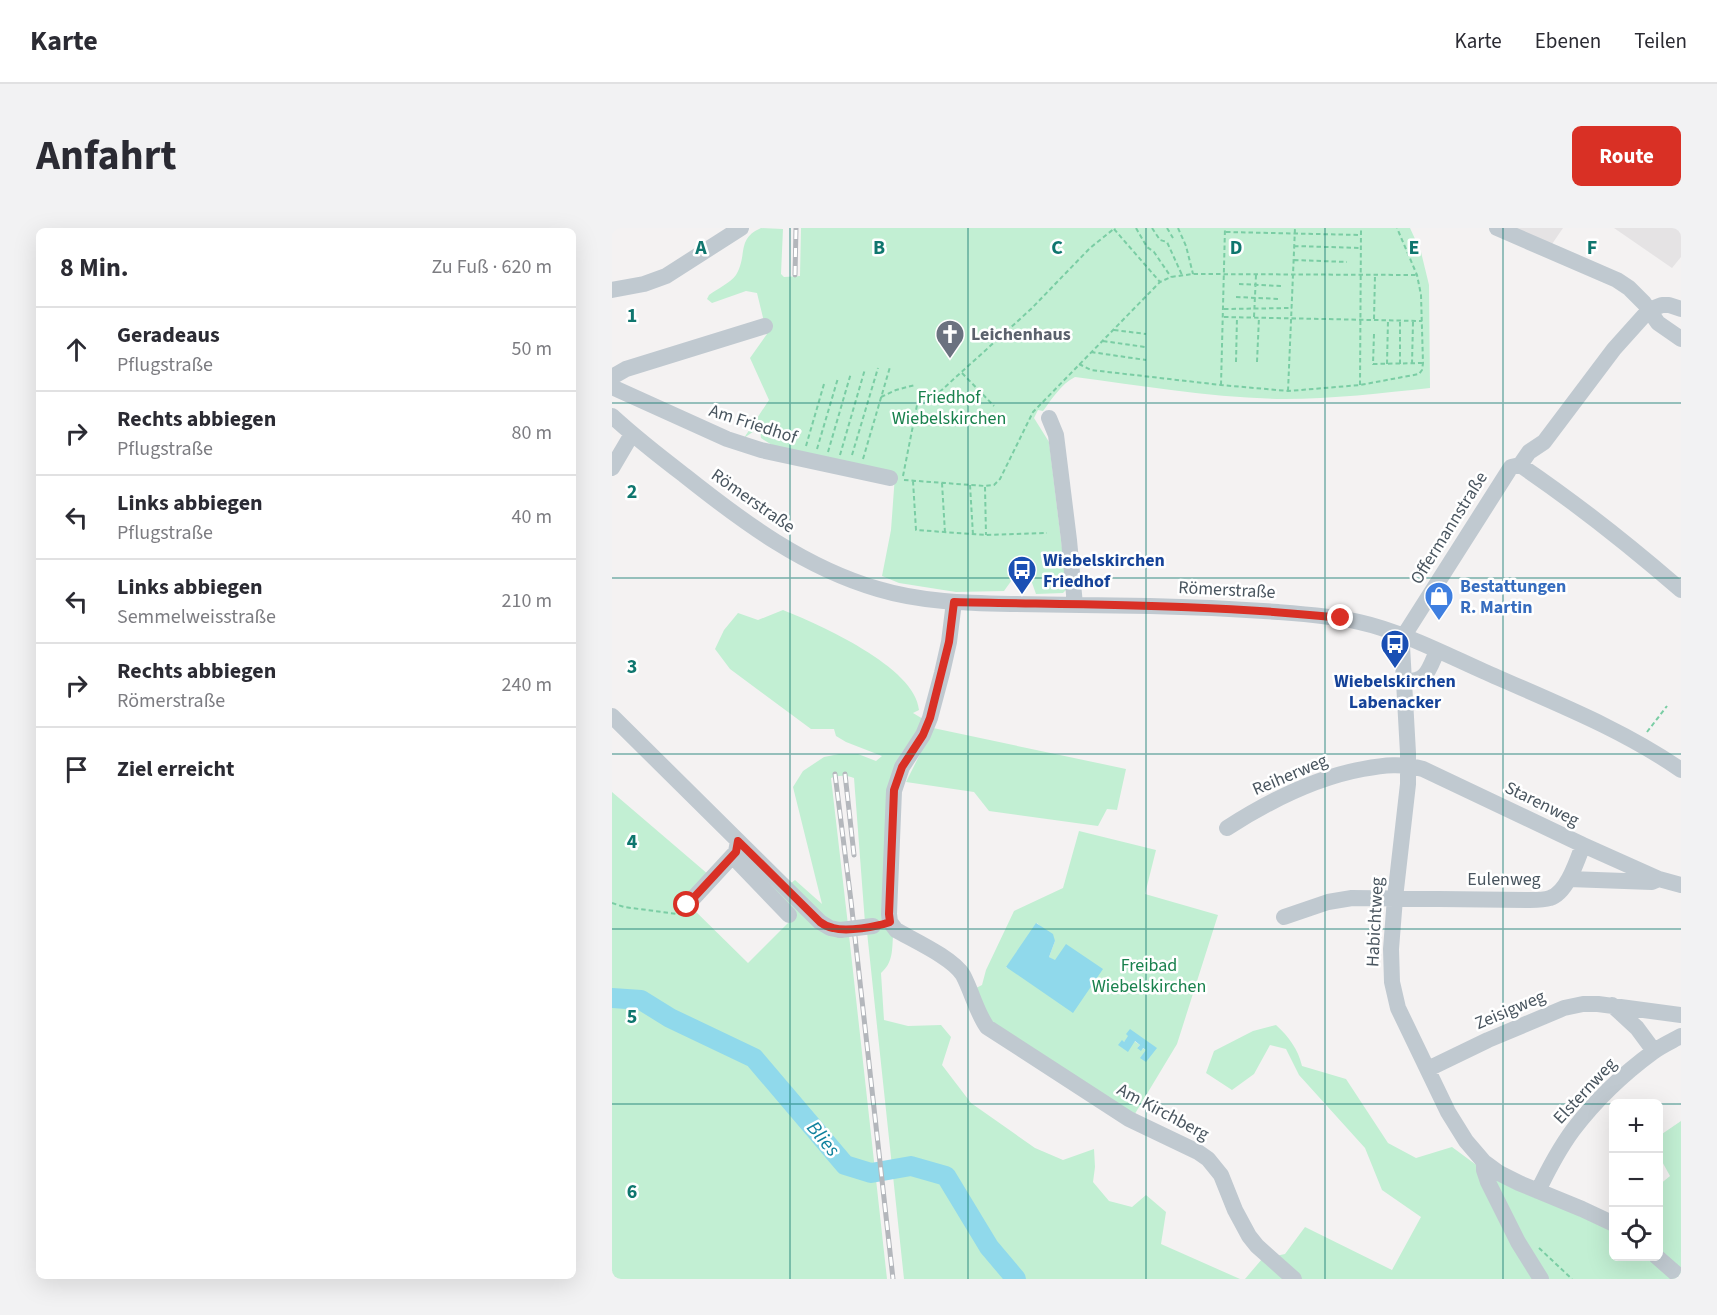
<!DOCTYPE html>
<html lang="de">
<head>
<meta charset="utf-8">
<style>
  body { margin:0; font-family:"Source Sans 3",sans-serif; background:#f2f2f3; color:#2b2b33 }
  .controls { position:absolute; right:18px; bottom:18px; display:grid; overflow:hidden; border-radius:9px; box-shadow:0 6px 24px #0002 }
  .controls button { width:54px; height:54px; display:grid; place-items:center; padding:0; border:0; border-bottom:2px solid #e1e1e2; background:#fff; color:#2b2b33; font:30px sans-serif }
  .stop { position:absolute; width:18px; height:18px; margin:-14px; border:4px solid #d93025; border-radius:50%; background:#fff }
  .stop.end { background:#d93025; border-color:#fff; box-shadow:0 2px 6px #0008 }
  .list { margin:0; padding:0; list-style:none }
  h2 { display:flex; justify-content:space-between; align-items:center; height:78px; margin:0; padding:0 24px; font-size:26px }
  h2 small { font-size:20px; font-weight:400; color:#7c7c81 }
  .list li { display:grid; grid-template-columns:39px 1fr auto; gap:18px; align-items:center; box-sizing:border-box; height:84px; padding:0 24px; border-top:2px solid #e1e1e2 }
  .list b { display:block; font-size:22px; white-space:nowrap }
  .list p { margin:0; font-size:20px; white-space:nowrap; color:#7c7c81 }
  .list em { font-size:20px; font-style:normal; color:#7c7c81 }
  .icon { flex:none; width:33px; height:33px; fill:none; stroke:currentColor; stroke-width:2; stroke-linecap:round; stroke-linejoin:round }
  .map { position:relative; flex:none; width:1069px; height:1051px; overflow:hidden; border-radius:9px }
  header { display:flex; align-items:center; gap:36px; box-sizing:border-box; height:84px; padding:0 30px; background:#fff; border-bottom:2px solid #e1e1e2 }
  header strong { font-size:28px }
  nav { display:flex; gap:33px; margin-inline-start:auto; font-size:21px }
  .intro { display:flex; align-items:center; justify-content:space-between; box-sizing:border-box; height:144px; padding:0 36px }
  h1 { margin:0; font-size:42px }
  .button { padding:15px 27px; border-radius:9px; background:#d93025; color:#fff; font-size:21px; font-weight:700 }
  main { display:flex; gap:36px; padding:0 36px }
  aside { flex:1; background:#fff; border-radius:9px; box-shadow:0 6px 24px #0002 }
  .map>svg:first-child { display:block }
</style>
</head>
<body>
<header>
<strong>Karte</strong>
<nav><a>Karte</a><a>Ebenen</a><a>Teilen</a></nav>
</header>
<div class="intro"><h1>Anfahrt</h1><a class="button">Route</a></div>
<main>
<aside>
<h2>8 Min.<small>Zu Fuß · 620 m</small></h2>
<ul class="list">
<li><svg class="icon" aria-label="ahead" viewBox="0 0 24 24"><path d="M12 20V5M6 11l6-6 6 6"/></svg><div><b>Geradeaus</b><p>Pflugstraße</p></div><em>50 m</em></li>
<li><svg class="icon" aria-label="right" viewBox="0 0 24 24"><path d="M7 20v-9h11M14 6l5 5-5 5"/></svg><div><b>Rechts abbiegen</b><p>Pflugstraße</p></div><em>80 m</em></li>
<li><svg class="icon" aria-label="left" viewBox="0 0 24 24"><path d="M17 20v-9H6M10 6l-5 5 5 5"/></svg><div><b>Links abbiegen</b><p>Pflugstraße</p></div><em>40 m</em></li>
<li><svg class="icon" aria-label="left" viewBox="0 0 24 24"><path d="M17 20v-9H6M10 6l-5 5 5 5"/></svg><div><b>Links abbiegen</b><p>Semmelweisstraße</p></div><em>210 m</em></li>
<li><svg class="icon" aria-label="right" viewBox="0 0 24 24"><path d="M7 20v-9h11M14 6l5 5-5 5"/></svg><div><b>Rechts abbiegen</b><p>Römerstraße</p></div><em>240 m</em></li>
<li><svg class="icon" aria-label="arrive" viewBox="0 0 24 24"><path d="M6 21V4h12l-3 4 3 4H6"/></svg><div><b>Ziel erreicht</b></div></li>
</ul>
</aside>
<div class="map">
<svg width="1069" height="1051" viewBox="0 0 1069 1051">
  <rect width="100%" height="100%" fill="#f4f2f2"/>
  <path fill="#e5e3e4" d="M 895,0 L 951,0 L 938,19 Z
    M 1002,0 L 1069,0 L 1069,29 L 1060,40 Z"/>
  <path fill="#c2efd3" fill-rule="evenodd" d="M 149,0 L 171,1 L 169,46 L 172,49 L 188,48 L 189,0 L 798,0 L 809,24 L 817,57 L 818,160 C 770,165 721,171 672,171 C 602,170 532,158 463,149 C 449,156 440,171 431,183 L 426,182 L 422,190 L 437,214 L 455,361 L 451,365 L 424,366 L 419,352 L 402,349 L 392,363 L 344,364 L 287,355 L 270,348 L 279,302 L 283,247 L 160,217 L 149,210 L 148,199 L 132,210 L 157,172 L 138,130 L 155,106 L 145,65 L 134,63 L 100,75 L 95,71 L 97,67 C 105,61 118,55 124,47 C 136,27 124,11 149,0 Z
    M 171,382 C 206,396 304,439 307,482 L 301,485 L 311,491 L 303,506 L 289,526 L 279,548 L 272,692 L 253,695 L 242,550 C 234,547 227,547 219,550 L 236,697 L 215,695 L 175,658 L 183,652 L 210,676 L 181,559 L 191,543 L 212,529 L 227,526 L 246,526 L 264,533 L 270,528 L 234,514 L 224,508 L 222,501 L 199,501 L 118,441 L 103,421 L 112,402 L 126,385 L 146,392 Z
    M 321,500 L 514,541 L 505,582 L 495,581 L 486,598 L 377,583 L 362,564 L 294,554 Z
    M 0,564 L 97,647 L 73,673 L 136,735 L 177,694 L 128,631 L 237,707 L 275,1051 L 0,1051 Z
    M 467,603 L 544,622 L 533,666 L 606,687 L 565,816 L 521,889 L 378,797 L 364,760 L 370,757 L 374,742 L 402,683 L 451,660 ZM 425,695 L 443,713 L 437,729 L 443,733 L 394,740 ZM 517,808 L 544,820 L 534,822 L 530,820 L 525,820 L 528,817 L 522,813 L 518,819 L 512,814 Z
    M 274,699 L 281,708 C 280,722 281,735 269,745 L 272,792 L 296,798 L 329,797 L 339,809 L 330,837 L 359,875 L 423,920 L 451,932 L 482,921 L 483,939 L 481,954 L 497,973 L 520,979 L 534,967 L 554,984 L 549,1016 L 628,1051 L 292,1051 L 255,704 Z
    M 664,797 C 677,809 686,821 690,838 L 734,851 L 776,915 L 804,930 L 840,919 L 863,936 L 1001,988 L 1002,1028 L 1046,1028 L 1047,957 L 1058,948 L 1047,928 L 1047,908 L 1069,893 L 1069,1051 L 633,1051 L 650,1031 L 673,1026 L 693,999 L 780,1042 L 809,989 L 770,962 L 753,920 L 687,847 L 674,821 L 658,817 L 642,846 L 620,862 L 594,845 L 602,823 L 641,803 Z"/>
  <path fill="#90d9eb" d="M 424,695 L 441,706 L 443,713 L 437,729 L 443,732 L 454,716 L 491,741 L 461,785 L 394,739 Z
    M 518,801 L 545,820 L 534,834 L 528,830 L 534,822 L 531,820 L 529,823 L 525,820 L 528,817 L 523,813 L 516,824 L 506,817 L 510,812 L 512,814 L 516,808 L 514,806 Z"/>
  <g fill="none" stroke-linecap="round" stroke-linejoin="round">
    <path stroke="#90d9eb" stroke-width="20" d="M 0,770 L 29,772 L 58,790 L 142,830 L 233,937 L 259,945 L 299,938 L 334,948 L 377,1019 L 404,1051"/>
    <path stroke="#7acda4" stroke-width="2" stroke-dasharray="4.5 3" stroke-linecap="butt" d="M 524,0 L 535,19 L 542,24 L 559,49
      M 540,0 L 548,12 L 555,14 L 570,47
      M 555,0 L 561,10
      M 566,0 L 574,18 L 581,46
      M 502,1 L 548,54
      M 614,4 L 749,7
      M 682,18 L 749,20
      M 682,32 L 735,34
      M 627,56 L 669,58
      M 624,69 L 668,71
      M 612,81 L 680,80
      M 612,89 L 810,93
      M 642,89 L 644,47
      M 762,91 L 763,47
      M 502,102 L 534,106
      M 762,106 L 761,136 L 811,135
      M 491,113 L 533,119
      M 479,124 L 534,132
      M 624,134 L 625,89
      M 645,134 L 647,89
      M 467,136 L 479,142 L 609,157 L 676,163 L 748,157 L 807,146 L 810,142 L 811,135 L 809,67 L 805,47 L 785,0
      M 775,136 L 776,92
      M 788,136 L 788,92
      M 800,136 L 801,94
      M 350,145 L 382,178
      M 609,157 L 613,0
      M 748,157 L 749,0
      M 676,163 L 683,0
      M 269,169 L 284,162 L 303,157
      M 322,169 L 419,81 L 478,20 L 503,0
      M 194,218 L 212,156
      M 205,221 L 226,150
      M 216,224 L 239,145
      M 228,227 L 253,141
      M 240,227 L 266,140
      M 251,231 L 278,139
      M 291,248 L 308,162
      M 292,252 L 373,258 L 382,257 L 388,251 L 421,184 L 548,54 L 559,49 L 581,46 L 805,47
      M 301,253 L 304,302 L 374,307 L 435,305
      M 330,255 L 333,305
      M 358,257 L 361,307
      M 373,259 L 374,307
      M 1035,504 L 1055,478
      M 0,675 L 12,679 L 65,686
      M 927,1020 L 960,1051"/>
    <path stroke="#c0c9d0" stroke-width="16" d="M 885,0 L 1005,52 L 1017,60 L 1032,75 L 1046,95 L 1069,111
      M 0,62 L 32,56 L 54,48 L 129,0
      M 0,149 L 14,141 L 153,98
      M 0,159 L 115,211 L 149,222 L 278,250
      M 0,188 C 23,209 47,228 72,247 C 131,294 193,340 266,361 C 309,374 354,375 399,376 C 445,377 492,377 538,378 C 581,379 624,381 666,384 C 693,386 721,388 747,394 C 788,403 833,426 871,443 C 938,473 1009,500 1069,542
      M 437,190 L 444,207 L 457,312 L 463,377
      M 908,237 C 964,275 1017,317 1069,362
      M 0,240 L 20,206
      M 792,453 C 815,455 817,441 825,423
      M 0,488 L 208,694 L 218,700 L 228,702
      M 615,600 C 657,573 702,550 751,541 C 772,537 790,535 811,541 L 971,617 L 1047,651 L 1069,657
      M 126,613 L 124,624 L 127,635 L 177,687
      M 957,651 L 1040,654 L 1047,651
      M 75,677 L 124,624
      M 672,689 L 716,674 L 740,670 L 918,672 C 924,672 932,672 938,670 C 955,665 965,633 971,617
      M 278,694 L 284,702 C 301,712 341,730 351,747 C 360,764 364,783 375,799 L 517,891 L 586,924 L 596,931 L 609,947 L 623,982 L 637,1008 L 645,1018 L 682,1051
      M 278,694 L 277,686 L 282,563 L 290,539 L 311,507 L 318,490 L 330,445 L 337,414 L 342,374
      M 1000,777 L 1025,800 L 1042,823
      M 816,841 L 876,812 L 952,780 L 971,776 L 986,776 L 1069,787
      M 872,934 L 872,942 L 876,954 L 906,1014 L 929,1051
      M 926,963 C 936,942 947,921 961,902 C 983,873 1011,846 1041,824 C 1049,818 1060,813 1069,808
      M 1002,996 L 970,981 L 907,955 L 887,945 L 872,934 L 854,913 L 836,884 L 786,780 L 780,754 L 779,721 L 783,670 L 796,556 L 796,525 L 790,418 L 791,409 L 899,239 L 908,237 L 917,224 L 932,214 L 1002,121 L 1037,82 L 1050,77 L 1057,77 L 1069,81
      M 1044,1028 L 1069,1050"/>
    <g stroke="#b4b7bc" stroke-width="5">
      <path id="rail" d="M 183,47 L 184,0
        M 223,546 L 239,673 L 281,1051
        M 233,546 L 242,627"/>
    </g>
    <use href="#rail" stroke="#fff" stroke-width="3" stroke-dasharray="9" stroke-linecap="butt"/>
    <path stroke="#c0c9d0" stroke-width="16" d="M 228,702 L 261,698"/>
  </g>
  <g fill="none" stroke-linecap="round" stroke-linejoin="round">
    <path stroke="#d93025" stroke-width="8" d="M 75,677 L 124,624 L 126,613 L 208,694 C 212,697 216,699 221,700 C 235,704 264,699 278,694 L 277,686 L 282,562 L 290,539 L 311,507 L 318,490 L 337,414 L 342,374 C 471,377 600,376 729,390"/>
  </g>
  <path fill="none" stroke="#0f766e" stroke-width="1.5" stroke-opacity="0.55" d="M 178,0 L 178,1051M 356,0 L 356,1051M 534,0 L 534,1051M 713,0 L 713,1051M 891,0 L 891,1051M 0,175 L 1069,175M 0,350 L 1069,350M 0,526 L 1069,526M 0,701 L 1069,701M 0,876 L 1002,876M 1046,876 L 1069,876"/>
  <defs>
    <g id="church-pin" transform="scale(1.5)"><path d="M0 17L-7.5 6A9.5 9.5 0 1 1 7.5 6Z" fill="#6b7280" stroke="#fff"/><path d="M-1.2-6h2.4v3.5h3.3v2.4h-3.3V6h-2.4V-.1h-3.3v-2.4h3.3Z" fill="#fff"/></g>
    <g id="bus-pin" transform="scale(1.5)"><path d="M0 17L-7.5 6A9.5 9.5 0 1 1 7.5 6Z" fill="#1a4fb4" stroke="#fff"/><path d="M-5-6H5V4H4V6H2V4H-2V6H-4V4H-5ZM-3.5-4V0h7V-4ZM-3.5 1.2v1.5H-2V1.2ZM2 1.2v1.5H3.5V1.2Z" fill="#fff"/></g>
    <g id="shop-pin" transform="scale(1.5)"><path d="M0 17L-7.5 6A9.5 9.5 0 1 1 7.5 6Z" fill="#3f7fe0" stroke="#fff"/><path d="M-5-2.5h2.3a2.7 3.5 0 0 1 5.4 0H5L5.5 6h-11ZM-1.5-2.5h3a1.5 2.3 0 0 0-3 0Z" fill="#fff"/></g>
  </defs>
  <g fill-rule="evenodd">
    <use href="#church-pin" x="338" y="106"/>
    <use href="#bus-pin" x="410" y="342"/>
    <use href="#shop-pin" x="827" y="368"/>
    <use href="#bus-pin" x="783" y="416"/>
  </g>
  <g text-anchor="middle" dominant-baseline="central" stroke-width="5" stroke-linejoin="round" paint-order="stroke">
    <g font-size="18" font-weight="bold" fill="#5b616d" stroke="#fff" text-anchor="start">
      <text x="359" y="106">Leichenhaus</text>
    </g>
    <g font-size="18" fill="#19814d" stroke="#fff">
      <text x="337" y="169">Friedhof<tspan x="337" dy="21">Wiebelskirchen</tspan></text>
      <text x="537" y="737">Freibad<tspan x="537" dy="21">Wiebelskirchen</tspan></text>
    </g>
    <g font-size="18" fill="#49555f" stroke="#fff">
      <text transform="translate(141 196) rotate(18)">Am Friedhof</text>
      <text transform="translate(141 273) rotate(35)">Römerstraße</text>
      <text transform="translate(837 300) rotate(-58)">Offermannstraße</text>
      <text transform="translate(615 362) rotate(3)">Römerstraße</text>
      <text transform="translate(678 547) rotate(-23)">Reiherweg</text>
      <text transform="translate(930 576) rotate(26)">Starenweg</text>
      <text x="892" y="651">Eulenweg</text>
      <text transform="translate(763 694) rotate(-87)">Habichtweg</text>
      <text transform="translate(898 782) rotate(-23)">Zeisigweg</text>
      <text transform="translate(973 863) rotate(-47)">Elsternweg</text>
      <text transform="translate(551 884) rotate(28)">Am Kirchberg</text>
    </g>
    <g font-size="18" font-weight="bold" fill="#164399" stroke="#fff" text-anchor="start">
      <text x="431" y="332">Wiebelskirchen<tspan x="431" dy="21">Friedhof</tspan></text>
      <text x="783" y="453" text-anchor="middle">Wiebelskirchen<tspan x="783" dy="21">Labenacker</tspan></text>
    </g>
    <g font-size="18" font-weight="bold" fill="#366cbe" stroke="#fff" text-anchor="start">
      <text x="848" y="358">Bestattungen<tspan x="848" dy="21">R. Martin</tspan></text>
    </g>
    <g font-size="20" font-style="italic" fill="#0f819d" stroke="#fff">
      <text transform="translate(211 911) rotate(50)">Blies</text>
    </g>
  </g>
  <g font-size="20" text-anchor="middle" font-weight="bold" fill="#0f766e" stroke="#fff" stroke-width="5" stroke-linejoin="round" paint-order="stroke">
    <text x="89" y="26">A</text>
    <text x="267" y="26">B</text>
    <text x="445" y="26">C</text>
    <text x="624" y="26">D</text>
    <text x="802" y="26">E</text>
    <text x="980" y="26">F</text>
    <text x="20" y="94">1</text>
    <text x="20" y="270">2</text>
    <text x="20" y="445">3</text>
    <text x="20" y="620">4</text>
    <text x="20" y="795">5</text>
    <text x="20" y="970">6</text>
  </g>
</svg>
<div class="controls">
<button>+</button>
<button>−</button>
<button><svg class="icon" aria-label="locate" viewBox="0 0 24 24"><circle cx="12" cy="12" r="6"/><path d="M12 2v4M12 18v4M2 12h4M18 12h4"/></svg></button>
</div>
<div class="stop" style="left:75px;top:677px"></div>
<div class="stop end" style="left:729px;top:390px"></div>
</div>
</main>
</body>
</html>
